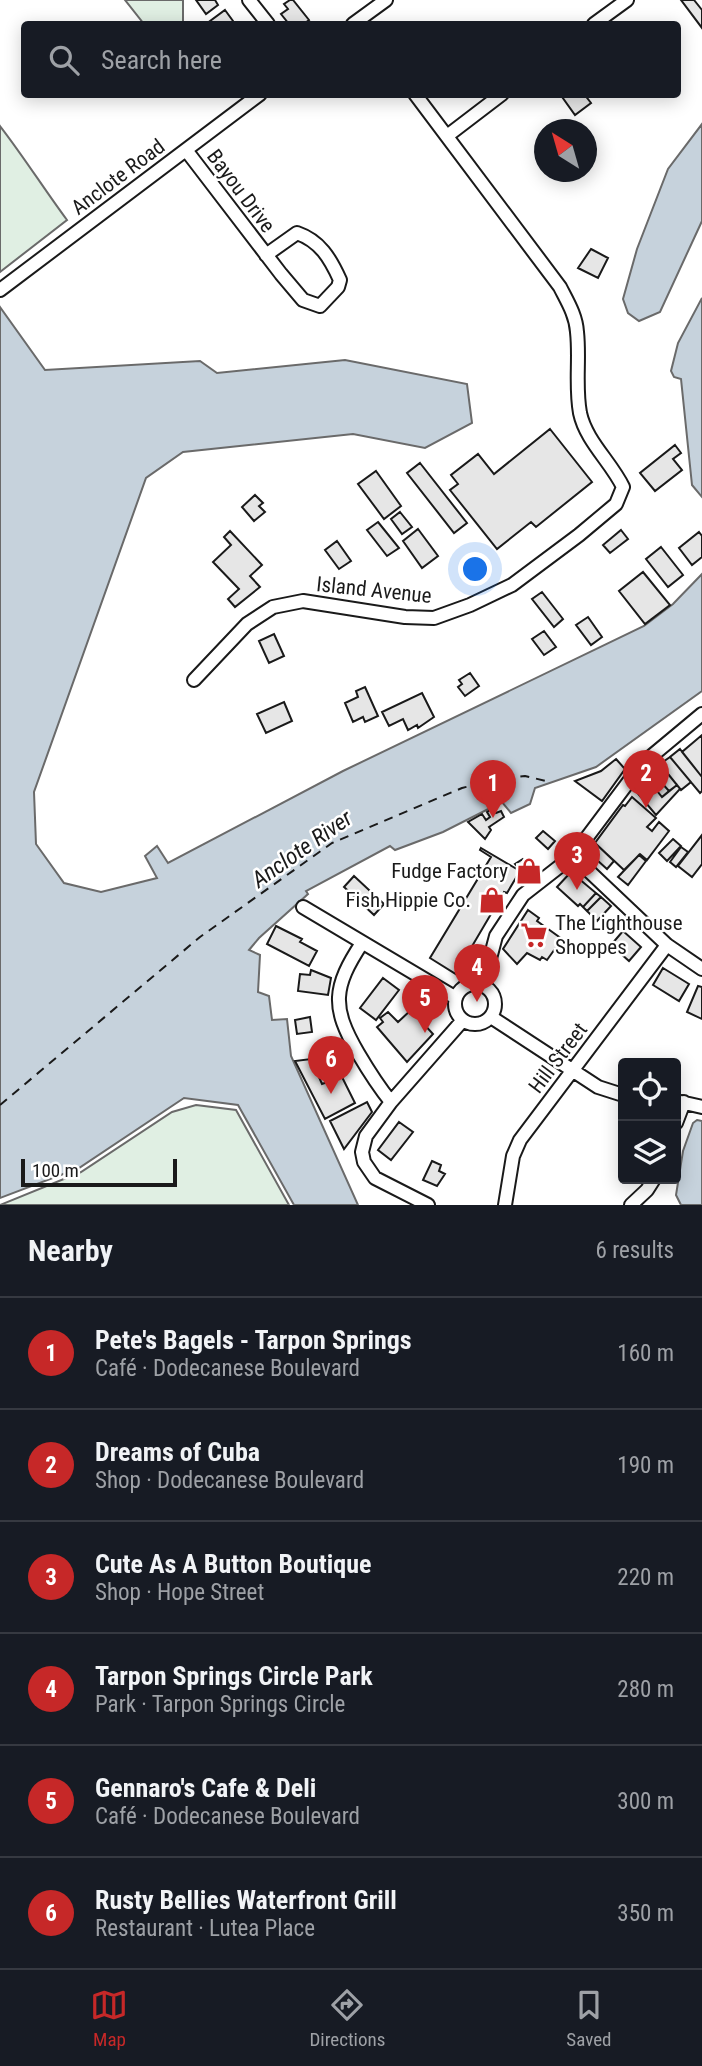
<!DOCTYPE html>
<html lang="en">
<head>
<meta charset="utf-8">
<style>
  body { margin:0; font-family:"Roboto Condensed",sans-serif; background:#242831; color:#f1f3f6 }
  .controls { position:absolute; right:21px; bottom:21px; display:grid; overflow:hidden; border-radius:7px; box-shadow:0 4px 18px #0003 }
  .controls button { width:63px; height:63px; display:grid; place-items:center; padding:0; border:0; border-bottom:2px solid #363941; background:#171b24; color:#f1f3f6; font:35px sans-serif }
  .compass { position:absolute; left:534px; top:119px; width:63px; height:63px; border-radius:50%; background:#171b24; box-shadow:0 4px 18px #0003; rotate:323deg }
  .scale { position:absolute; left:21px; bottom:18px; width:156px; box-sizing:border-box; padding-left:7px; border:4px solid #1a1a1a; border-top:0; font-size:19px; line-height:24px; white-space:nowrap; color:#1a1a1a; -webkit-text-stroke:5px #fff; paint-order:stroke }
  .you { position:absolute; left:476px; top:570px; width:24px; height:24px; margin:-18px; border:5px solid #fff; border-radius:50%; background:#1a73e8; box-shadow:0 0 0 10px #1a73e833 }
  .badge { display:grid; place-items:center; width:46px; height:46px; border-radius:50%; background:#c62828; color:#fff; font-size:23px; font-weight:700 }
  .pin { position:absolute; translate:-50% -58px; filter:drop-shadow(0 2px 4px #0008) }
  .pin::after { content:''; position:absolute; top:37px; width:24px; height:21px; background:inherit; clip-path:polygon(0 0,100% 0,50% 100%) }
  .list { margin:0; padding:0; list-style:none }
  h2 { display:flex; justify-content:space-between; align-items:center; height:91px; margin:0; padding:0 28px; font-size:30px }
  h2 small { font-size:23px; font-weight:400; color:#9ea1a6 }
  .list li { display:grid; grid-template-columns:46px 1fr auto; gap:21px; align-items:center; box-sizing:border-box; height:112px; padding:0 28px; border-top:2px solid #363941 }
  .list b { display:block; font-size:26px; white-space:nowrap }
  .list p { margin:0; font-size:23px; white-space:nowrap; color:#9ea1a6 }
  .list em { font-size:23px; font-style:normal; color:#9ea1a6 }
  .icon { flex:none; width:38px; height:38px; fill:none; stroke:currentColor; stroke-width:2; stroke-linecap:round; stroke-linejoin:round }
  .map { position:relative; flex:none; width:702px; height:1205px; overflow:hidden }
  .search { position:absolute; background:#171b24; box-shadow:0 4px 18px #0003; left:21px; right:21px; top:21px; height:77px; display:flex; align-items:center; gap:18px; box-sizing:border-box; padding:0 24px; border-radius:7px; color:#9ea1a6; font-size:26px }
  .sheet { height:763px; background:#171b24 }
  nav { display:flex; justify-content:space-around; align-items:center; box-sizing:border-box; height:98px; border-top:2px solid #363941; background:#171b24; font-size:19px; color:#9ea1a6 }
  nav a { display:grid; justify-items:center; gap:4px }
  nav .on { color:#c62828 }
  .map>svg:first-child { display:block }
</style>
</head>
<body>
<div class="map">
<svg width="702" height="1205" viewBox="0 0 702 1205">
  <rect width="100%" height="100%" fill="#fff"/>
  <path fill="#e0efe3" stroke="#6a6a6a" stroke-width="2" d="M 125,0 L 183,0 L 183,24 L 144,24 Z
    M 0,126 C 24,157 44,189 67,220 L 0,272 Z
    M 196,1105 L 236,1110 L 289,1205 L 0,1205 L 81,1172 L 172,1112 Z"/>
  <path fill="#c6d2dc" stroke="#6a6a6a" stroke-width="2" d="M 702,124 L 702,221 L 660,312 L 639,321 L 628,313 L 623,299 L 637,249 L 668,169 Z
    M 702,298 L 702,497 L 692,485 L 681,379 L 674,377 L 671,371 L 678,343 Z
    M 0,307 L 45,370 L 200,361 L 217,373 L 345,360 L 467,384 L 472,423 L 425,448 L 353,434 L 183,452 L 146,478 L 34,792 L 36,844 L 64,883 L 101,892 L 157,878 L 145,856 L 157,846 L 168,863 L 343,771 L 644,626 L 673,604 L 702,574 L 702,691 L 596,767 L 535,788 L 530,804 L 511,813 L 502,802 L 443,832 L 395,850 L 390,846 L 306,891 L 308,894 L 259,938 L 249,950 L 260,955 L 258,992 L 269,996 L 272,1020 L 287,1019 L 291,1056 L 358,1205 L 294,1205 L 238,1105 L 184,1098 L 79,1168 L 0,1198 Z
    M 697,1120 L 702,1121 L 702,1205 L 681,1205 L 676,1195 L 683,1151 L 693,1123 Z"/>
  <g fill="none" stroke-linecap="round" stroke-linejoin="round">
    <path stroke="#1a1a1a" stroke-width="2" stroke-dasharray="9 7" stroke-linecap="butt" d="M 0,1105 L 200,937 L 332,843 L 462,788 L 493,780 L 525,776 L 550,782"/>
  </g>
  <path fill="#e6e6e6" stroke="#1a1a1a" stroke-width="2" d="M 196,0 L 215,0 L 218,5 L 206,14 Z
    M 290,0 L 293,0 L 309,20 L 304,24 L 289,24 L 281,14 L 288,9 L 284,4 Z
    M 681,0 L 694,0 L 702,10 L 702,28 Z
    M 225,10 L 233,21 L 229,24 L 206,24 Z
    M 560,94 L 584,94 L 591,103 L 575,115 Z
    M 591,249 L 608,258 L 598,278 L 578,268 Z
    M 550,429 L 592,482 L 536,527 L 531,522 L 497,549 L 450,490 L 458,484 L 451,475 L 478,454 L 494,474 Z
    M 675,445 L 681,453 L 673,459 L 682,470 L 655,491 L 640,473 Z
    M 420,463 L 467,523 L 454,533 L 407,473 Z
    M 376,471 L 401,506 L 384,519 L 358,484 Z
    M 255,495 L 263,503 L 259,506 L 265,512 L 254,521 L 242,507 Z
    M 400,512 L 412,527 L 402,534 L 391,519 Z
    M 378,522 L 399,548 L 387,556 L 367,530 Z
    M 418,529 L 438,556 L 422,568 L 403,541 Z
    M 621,530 L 628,539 L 610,553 L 603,545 Z
    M 230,531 L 262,565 L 250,576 L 260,587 L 235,607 L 228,599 L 239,589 L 213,562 L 231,545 L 224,537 Z
    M 699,532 L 702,536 L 702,557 L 692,565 L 679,548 Z
    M 337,541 L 351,561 L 339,569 L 325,550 Z
    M 661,547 L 683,575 L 668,587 L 646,559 Z
    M 643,572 L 670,605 L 645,624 L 619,591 Z
    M 542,592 L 563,619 L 554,627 L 532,599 Z
    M 588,617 L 602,637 L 591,645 L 576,625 Z
    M 544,631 L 556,647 L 544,655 L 532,639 Z
    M 274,634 L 284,656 L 269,663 L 259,641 Z
    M 470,673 L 479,686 L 465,696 L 458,687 L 462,684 L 459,680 Z
    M 365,687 L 378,716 L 365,722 L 363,717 L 353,722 L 345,703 L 358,697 L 356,691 Z
    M 422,693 L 434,717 L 418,728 L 417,725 L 408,730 L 403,719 L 389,726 L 382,712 Z
    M 284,702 L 292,721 L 266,733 L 257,714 Z
    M 702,735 L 702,777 L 682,752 Z
    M 680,749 L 702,777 L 702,791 L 700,793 L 670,757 Z
    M 670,757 L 691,782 L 681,790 L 660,764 Z
    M 616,759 L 625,769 L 602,801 L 575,781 L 601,771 Z
    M 660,764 L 677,785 L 669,791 L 651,771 Z
    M 652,772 L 669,791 L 662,797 L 646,777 Z
    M 646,777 L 662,797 L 677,785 L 680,789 L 656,815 L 635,790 Z
    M 632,797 L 656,818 L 647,827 L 652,831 L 659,822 L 669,831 L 647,860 L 640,854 L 624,870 L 595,843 L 623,805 L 625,806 Z
    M 493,808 L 496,813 L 501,811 L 504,817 L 489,827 L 491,830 L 485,839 L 468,822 L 482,814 L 486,820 L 490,817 L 487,812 Z
    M 543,831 L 555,841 L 548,849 L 536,838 Z
    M 702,835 L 702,864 L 692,877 L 678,866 Z
    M 673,839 L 681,846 L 667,861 L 659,853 Z
    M 595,843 L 614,861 L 607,869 L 588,852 Z
    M 681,847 L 688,852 L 676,867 L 670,862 Z
    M 481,848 L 520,871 L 507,893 L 504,892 L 468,953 L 472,955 L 459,976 L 430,958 L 491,857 L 480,850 Z
    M 639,855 L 646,861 L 628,885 L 618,877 Z
    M 523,859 L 537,868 L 536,873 L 528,879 L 515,864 Z
    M 570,873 L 572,873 L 596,893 L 583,907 L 580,904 L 578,906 L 557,887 Z
    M 354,876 L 384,904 L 374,915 L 344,887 Z
    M 596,893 L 601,897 L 587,911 L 583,907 Z
    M 601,897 L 611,906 L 597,921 L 587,911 Z
    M 528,910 L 539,918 L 537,921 L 562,939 L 547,960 L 542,957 L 540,960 L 527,953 L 517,964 L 503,949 Z
    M 276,926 L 302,939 L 300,942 L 317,951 L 309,966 L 267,944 Z
    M 623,931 L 641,947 L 629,961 L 611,945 Z
    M 663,968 L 689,984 L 679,1001 L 653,985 Z
    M 311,970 L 331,978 L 328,995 L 298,991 L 300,974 L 310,975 Z
    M 383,978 L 399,990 L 376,1020 L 360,1008 Z
    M 698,986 L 702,987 L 702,1019 L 687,1012 Z
    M 411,1010 L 433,1034 L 407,1062 L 377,1027 L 383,1022 L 380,1018 L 388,1012 L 398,1022 Z
    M 310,1017 L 312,1032 L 297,1034 L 295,1020 Z
    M 311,1059 L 322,1084 L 342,1077 L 355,1103 L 325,1119 L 295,1061 Z
    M 367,1102 L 372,1112 L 344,1149 L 330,1121 Z
    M 399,1122 L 413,1132 L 391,1160 L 378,1150 Z
    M 432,1161 L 441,1165 L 439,1171 L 445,1174 L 437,1186 L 423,1180 Z"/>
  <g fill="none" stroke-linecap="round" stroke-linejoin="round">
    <g stroke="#1a1a1a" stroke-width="16">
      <path id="minor" d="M 249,0 L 268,24
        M 353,24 L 386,0
        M 594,24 L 627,0
        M 447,136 L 502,94
        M 186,150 L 281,274 L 303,300 L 320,306 L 338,287 L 340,280 C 330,258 320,241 297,233 L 266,255
        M 0,290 L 260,94
        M 194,680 L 247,624 L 273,607 L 303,601 L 405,617 L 434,618 L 470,605 L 512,585 L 579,535 L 616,504 L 623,487 C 611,462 586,441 580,413 C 575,386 580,359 577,332 C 576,315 567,301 560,287 L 415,94
        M 573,856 L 667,945 L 702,969
        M 303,907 L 456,998
        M 362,943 C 333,987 331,1007 358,1053 C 368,1070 378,1086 391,1102
        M455 1004a20 20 0 1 1 40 0a20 20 0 1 1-40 0Z
        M 483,985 L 496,936 L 523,895 L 573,856 L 642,764 L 702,714
        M 491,1017 L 598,1087 L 623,1095
        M 676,1101 L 702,1107
        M 676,1123 L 684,1102
        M 428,1205 L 375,1178 L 364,1162 L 362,1152 L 366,1136 L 391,1102 L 463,1020
        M 505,1205 L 513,1156 L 520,1140 L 667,945
        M 631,1205 L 647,1190 L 654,1179"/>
    </g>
    <use href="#minor" stroke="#fff" stroke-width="12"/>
  </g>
  <defs>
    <g id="shop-bare" transform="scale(2.1)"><path d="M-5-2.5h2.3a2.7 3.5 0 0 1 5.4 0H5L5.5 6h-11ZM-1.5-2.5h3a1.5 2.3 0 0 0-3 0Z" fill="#c62828" stroke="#fff" stroke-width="2.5" paint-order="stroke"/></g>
    <g id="supermarket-bare" transform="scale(2.1)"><path d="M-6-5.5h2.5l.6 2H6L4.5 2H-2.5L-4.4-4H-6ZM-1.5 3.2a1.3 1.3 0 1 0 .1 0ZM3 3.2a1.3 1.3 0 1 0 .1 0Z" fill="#c62828" stroke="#fff" stroke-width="2.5" paint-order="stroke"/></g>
  </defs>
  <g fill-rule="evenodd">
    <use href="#shop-bare" x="529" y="871"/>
    <use href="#shop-bare" x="492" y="900"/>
    <use href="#supermarket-bare" x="534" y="935"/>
  </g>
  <g text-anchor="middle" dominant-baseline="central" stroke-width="5" stroke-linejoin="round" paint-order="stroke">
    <g font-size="21" fill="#1a1a1a" stroke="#fff">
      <text transform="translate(118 177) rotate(-37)">Anclote Road</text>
      <text transform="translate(241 191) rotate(53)">Bayou Drive</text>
      <text transform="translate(374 590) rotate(6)">Island Avenue</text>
      <text transform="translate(558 1058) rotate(-53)">Hill Street</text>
    </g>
    <g font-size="21" fill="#1a1a1a" stroke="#fff" text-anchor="end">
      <text x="508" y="871">Fudge Factory</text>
      <text x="471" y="900">Fish Hippie Co.</text>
      <text x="555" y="923" text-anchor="start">The Lighthouse<tspan x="555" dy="24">Shoppes</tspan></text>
    </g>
    <g font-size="23" font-style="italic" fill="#1a1a1a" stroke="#fff">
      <text transform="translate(302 849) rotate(-35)">Anclote River</text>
    </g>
  </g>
</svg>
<div class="controls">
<button><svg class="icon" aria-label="locate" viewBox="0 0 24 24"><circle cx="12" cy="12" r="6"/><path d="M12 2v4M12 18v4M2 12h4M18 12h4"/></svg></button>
<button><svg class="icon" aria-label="layers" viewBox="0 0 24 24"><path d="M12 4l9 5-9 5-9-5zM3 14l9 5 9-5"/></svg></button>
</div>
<svg class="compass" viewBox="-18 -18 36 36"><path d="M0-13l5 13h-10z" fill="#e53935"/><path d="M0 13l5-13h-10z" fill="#9ea1a6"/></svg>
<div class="scale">100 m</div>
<div class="you"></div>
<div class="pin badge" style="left:493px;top:818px">1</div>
<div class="pin badge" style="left:646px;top:808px">2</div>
<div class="pin badge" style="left:577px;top:890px">3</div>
<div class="pin badge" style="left:477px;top:1002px">4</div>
<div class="pin badge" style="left:425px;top:1033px">5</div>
<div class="pin badge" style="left:331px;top:1094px">6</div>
<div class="search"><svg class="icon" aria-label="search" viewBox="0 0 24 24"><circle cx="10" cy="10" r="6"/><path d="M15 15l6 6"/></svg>Search here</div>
</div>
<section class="sheet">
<h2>Nearby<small>6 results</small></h2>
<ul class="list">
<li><span class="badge">1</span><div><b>Pete's Bagels - Tarpon Springs</b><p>Café · Dodecanese Boulevard</p></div><em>160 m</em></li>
<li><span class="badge">2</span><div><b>Dreams of Cuba</b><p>Shop · Dodecanese Boulevard</p></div><em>190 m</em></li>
<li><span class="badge">3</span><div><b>Cute As A Button Boutique</b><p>Shop · Hope Street</p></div><em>220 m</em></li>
<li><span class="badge">4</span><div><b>Tarpon Springs Circle Park</b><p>Park · Tarpon Springs Circle</p></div><em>280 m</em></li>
<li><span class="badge">5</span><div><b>Gennaro's Cafe &amp; Deli</b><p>Café · Dodecanese Boulevard</p></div><em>300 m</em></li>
<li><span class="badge">6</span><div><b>Rusty Bellies Waterfront Grill</b><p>Restaurant · Lutea Place</p></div><em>350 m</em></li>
</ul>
</section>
<nav>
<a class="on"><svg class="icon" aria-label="map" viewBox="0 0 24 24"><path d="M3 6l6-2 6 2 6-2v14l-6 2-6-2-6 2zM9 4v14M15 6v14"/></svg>Map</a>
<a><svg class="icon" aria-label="directions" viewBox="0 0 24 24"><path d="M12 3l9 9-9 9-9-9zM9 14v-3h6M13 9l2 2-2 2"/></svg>Directions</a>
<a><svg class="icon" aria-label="saved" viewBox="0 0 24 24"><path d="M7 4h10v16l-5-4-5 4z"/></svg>Saved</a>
</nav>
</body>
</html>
